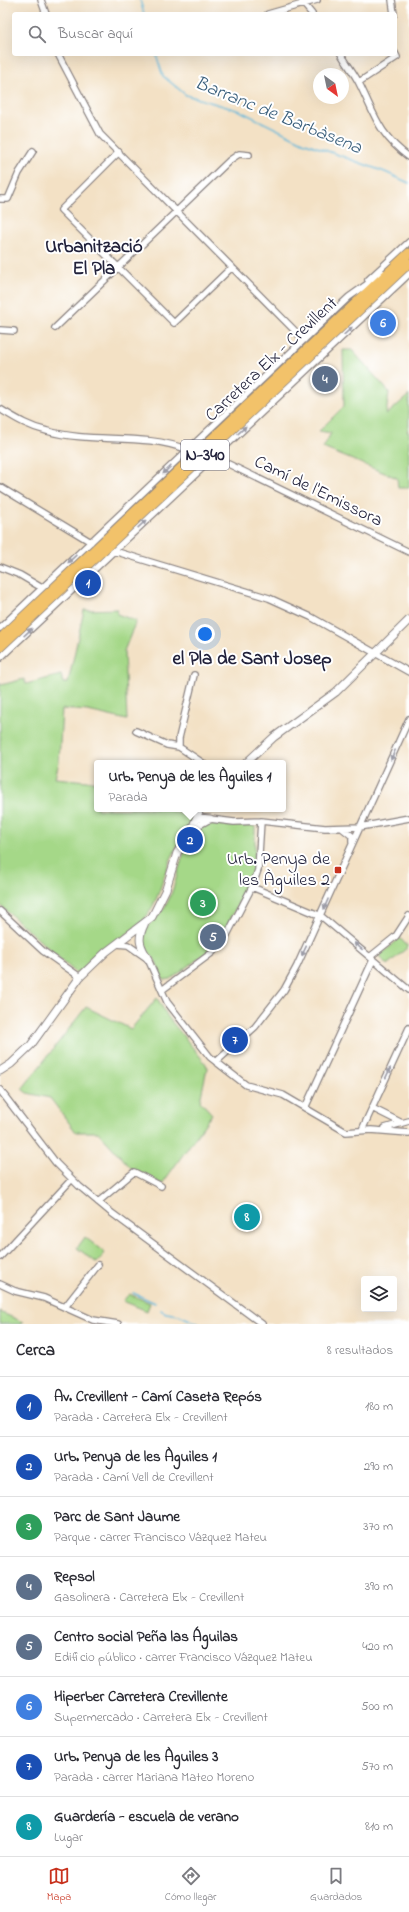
<!DOCTYPE html>
<html lang="es">
<head>
<meta charset="utf-8">
<style>
  body { margin:0; font-family:"Indie Flower",sans-serif; background:#f7f7f7; color:#2b2b33 }
  .controls { position:absolute; right:12px; bottom:12px; display:grid; overflow:hidden; border-radius:4px; box-shadow:0 4px 16px #0002 }
  .controls button { width:36px; height:36px; display:grid; place-items:center; padding:0; border:0; border-bottom:1px solid #e1e1e2; background:#fff; color:#2b2b33; font:20px sans-serif }
  .compass { position:absolute; left:313px; top:68px; width:36px; height:36px; border-radius:50%; background:#fff; box-shadow:0 4px 16px #0002; rotate:147deg }
  .you { position:absolute; left:205px; top:634px; width:14px; height:14px; margin:-10px; border:3px solid #fff; border-radius:50%; background:#1a73e8; box-shadow:0 0 0 6px #1a73e833 }
  .badge { display:grid; place-items:center; width:26px; height:26px; border-radius:50%; background:#c8321e; color:#fff; font-size:13px; font-weight:700 }
  .pin { position:absolute; translate:-50% -50%; border:2px solid #fff; box-shadow:0 1px 4px #0006 }
  .popup { position:absolute; left:94px; top:760px; width:192px; height:52px; box-sizing:border-box; display:grid; place-content:center; border-radius:4px; background:#fff; filter:drop-shadow(0 1px 3px #0005); font-size:13px; white-space:nowrap; color:#7c7c81 }
  .popup b { font-size:15px; color:#2b2b33 }
  .popup::after { content:''; position:absolute; left:50%; top:100%; margin-left:-8px; border:8px solid transparent; border-top-color:#fff }
  .list { margin:0; padding:0; list-style:none }
  h2 { display:flex; justify-content:space-between; align-items:center; height:52px; margin:0; padding:0 16px; font-size:17px }
  h2 small { font-size:13px; font-weight:400; color:#7c7c81 }
  .list li { display:grid; grid-template-columns:26px 1fr auto; gap:12px; align-items:center; box-sizing:border-box; height:60px; padding:0 16px; border-top:1px solid #e1e1e2 }
  .list b { display:block; font-size:15px; white-space:nowrap }
  .list p { margin:0; font-size:13px; white-space:nowrap; color:#7c7c81 }
  .list em { font-size:13px; font-style:normal; color:#7c7c81 }
  .icon { flex:none; width:22px; height:22px; fill:none; stroke:currentColor; stroke-width:2; stroke-linecap:round; stroke-linejoin:round }
  .map { position:relative; flex:none; width:409px; height:1324px; overflow:hidden }
  .search { position:absolute; background:#fff; box-shadow:0 4px 16px #0002; left:12px; right:12px; top:12px; height:44px; display:flex; align-items:center; gap:10px; box-sizing:border-box; padding:0 14px; border-radius:4px; color:#7c7c81; font-size:15px }
  .sheet { height:532px; background:#fff }
  nav { display:flex; justify-content:space-around; align-items:center; box-sizing:border-box; height:56px; border-top:1px solid #e1e1e2; background:#fff; font-size:11px; color:#7c7c81 }
  nav a { display:grid; justify-items:center; gap:2px }
  nav .on { color:#c8321e }
  .map>svg:first-child { display:block }
</style>
</head>
<body>
<div class="map">
<svg width="409" height="1324" viewBox="0 0 409 1324">
  <rect width="100%" height="100%" fill="#fff"/>
  <filter id="ink" filterUnits="userSpaceOnUse"><feTurbulence type="fractalNoise" baseFrequency=".025" numOctaves="2"/><feDisplacementMap in="SourceGraphic" scale="8" xChannelSelector="R" yChannelSelector="G"/><feConvolveMatrix kernelMatrix="1 2 1 2 8 2 1 2 1" color-interpolation-filters="sRGB"/></filter>
  <filter id="wash" filterUnits="userSpaceOnUse"><feTurbulence type="fractalNoise" baseFrequency=".012" numOctaves="4" result="noise"/><feDisplacementMap in="SourceGraphic" scale="16" xChannelSelector="R" yChannelSelector="G"/><feGaussianBlur stdDeviation="0.9" result="paint"/><feColorMatrix in="noise" values="0 0 0 0 0 0 0 0 0 0 0 0 0 0 0 0 0 1.4 0 .05"/><feComposite in="paint" operator="in"/></filter>
  <g filter="url(#wash)">
    <rect width="100%" height="100%" fill="#f3e1c5"/>
    <path fill="#a5d888" stroke="#647d62" d="M 343,350 L 352,350 L 389,392 L 386,415 L 409,395 L 409,426 L 407,431 L 409,432 L 409,488 L 398,488 L 397,478 L 323,448 L 331,433 L 319,431 L 344,406 Z
      M 118,609 L 117,614 L 136,621 L 124,651 L 127,720 L 88,711 L 62,709 L 59,762 L 55,778 L 97,782 L 97,809 L 167,809 L 188,817 L 197,811 C 190,828 178,842 171,859 C 161,881 159,902 143,921 L 80,972 L 76,973 L 0,905 L 0,683 L 1,685 L 24,679 L 26,684 L 61,675 L 63,683 L 68,683 L 84,610 Z
      M 213,824 L 251,825 L 255,827 L 255,858 L 253,874 L 223,934 L 206,953 L 171,979 L 164,980 C 159,975 159,970 157,964 C 152,952 140,949 144,934 C 146,924 161,915 166,905 C 178,885 180,845 199,829 C 203,826 208,826 213,824 Z
      M 400,938 L 408,947 L 387,965 L 379,956 Z
      M 157,998 L 168,1017 L 206,1064 L 207,1068 L 200,1101 L 212,1114 L 162,1184 L 132,1169 L 98,1132 L 76,1132 L 50,1098 L 27,1093 L 22,1089 L 86,1007 L 131,1029 Z
      M 85,1237 L 105,1253 L 97,1263 L 77,1248 Z
      M 129,1294 L 150,1303 L 147,1311 L 123,1301 Z
      M 0,1312 L 23,1322 L 22,1324 L 0,1324 Z"/>
    <g fill="none" stroke-linecap="round" stroke-linejoin="round">
      <path stroke="#5cb7da" stroke-width="1.5" d="M 140,0 L 144,14
        M 156,54 L 163,76 L 186,95 L 240,111 L 303,142 L 385,172 L 409,183
        M 133,1293 L 155,1303
        M 161,1310 L 166,1313 L 179,1315 L 199,1324"/>
    </g>
  </g>
  <g filter="url(#ink)">
    <g fill="none" stroke-linecap="round" stroke-linejoin="round">
      <g stroke="#8a8280" stroke-width="8">
        <path id="minor" d="M 41,0 L 46,14
          M 392,0 L 394,14
          M 302,2 L 312,14
          M 268,14 L 317,0
          M 58,54 L 100,134 L 304,340
          M 341,54 C 347,64 354,73 359,83 C 375,115 378,134 409,157
          M 359,82 L 397,57 L 395,53
          M 119,152 L 61,210 L 174,323 L 232,267
          M 0,199 L 8,199 L 19,173 L 33,151
          M 368,280 L 409,242
          M 55,328 L 230,160 L 239,154 L 249,155
          M 0,330 L 14,331
          M 0,409 C 15,418 29,427 47,431 C 93,444 143,432 188,450
          M 214,457 L 409,552
          M 0,487 L 91,542
          M 114,551 L 269,598 L 311,617 L 409,672
          M 0,567 L 20,575 L 42,588
          M 0,628 L 349,297 L 383,273
          M 0,658 L 409,274
          M 194,675 L 179,738 L 179,747 L 203,763
          M 136,731 L 167,745 L 179,747
          M 342,828 L 352,836 L 352,842
          M 192,829 L 210,819 L 234,822 L 261,821 L 325,828 L 360,827 L 409,818
          M 252,887 L 321,916 L 409,990
          M 0,911 L 43,951 L 80,977
          M 117,944 L 128,945 L 148,959 L 167,1002 L 210,1057 L 246,1085 L 283,1095 L 346,1132 L 371,1130 L 409,1133
          M 371,956 L 396,936 L 409,916
          M 162,990 L 213,952 L 227,935 L 252,887 L 258,870 L 261,821
          M 216,1062 L 255,1027 L 284,990 L 297,966 L 409,719
          M 0,1090 L 56,1163 L 79,1186 L 109,1211 L 262,1324
          M 305,1108 L 373,960
          M 372,1108 L 402,1123 L 409,1121
          M 385,1128 L 402,1123
          M 362,1130 L 409,1028
          M 98,1202 L 134,1172 L 161,1186
          M 0,1257 L 72,1179
          M 0,1284 L 15,1291 L 44,1298 L 93,1320 L 118,1324
          M 65,1307 L 98,1265"/>
      </g>
      <g stroke="#8a8280" stroke-width="9">
        <path id="tertiary" d="M 246,763 L 274,737 L 336,692 L 409,620
          M 198,818 L 210,819
          M 144,925 C 137,939 140,946 148,959
          M 0,1071 L 11,1064 L 31,1045 L 80,977 L 106,952 L 152,917 L 166,889 L 177,853 L 192,829 L 200,809"/>
      </g>
      <g stroke="#8a8280" stroke-width="11">
        <path id="trunk" d="M 0,639 L 409,253
          M 0,647 L 409,263"/>
      </g>
      <use href="#minor" stroke="#fff" stroke-width="5.5"/>
      <use href="#tertiary" stroke="#fff" stroke-width="7"/>
      <use href="#trunk" stroke="#f2c26a" stroke-width="9"/>
    </g>
    <defs><path id="oneway-solid" d="M-6-.8H1V-3.2L6.5 0L1 3.2V.8H-6Z"/></defs>
    <g fill="#9c9ca7">
      <use href="#oneway-solid" transform="translate(348 331) rotate(-43)"/>
      <use href="#oneway-solid" transform="translate(242 430) rotate(-43)"/>
      <use href="#oneway-solid" transform="translate(167 470) rotate(137)"/>
      <use href="#oneway-solid" transform="translate(142 524) rotate(-43)"/>
      <use href="#oneway-solid" transform="translate(72 559) rotate(137)"/>
      <use href="#oneway-solid" transform="translate(28 632) rotate(-43)"/>
      <use href="#oneway-solid" transform="translate(393 755) rotate(114)"/>
      <use href="#oneway-solid" transform="translate(326 904) rotate(113)"/>
      <use href="#oneway-solid" transform="translate(358 946) rotate(-141)"/>
      <use href="#oneway-solid" transform="translate(304 951) rotate(115)"/>
      <use href="#oneway-solid" transform="translate(388 1073) rotate(-65)"/>
    </g>
  </g>
  <rect fill="#c8321e" stroke="#fff" stroke-width="1.5" x="334" y="866" width="8" height="8" rx="2"/>
  <g text-anchor="middle" dominant-baseline="central" stroke-width="4" stroke-linejoin="round" paint-order="stroke">
    <rect fill="#fff" stroke="#646476" stroke-width="1" x="181" y="440" width="48" height="30" rx="3"/>
    <g font-size="17" font-weight="bold" fill="#22223b">
      <text x="205" y="455">N-340</text>
    </g>
    <g font-size="18" fill="#22223b" stroke="#fff">
      <text transform="translate(272 360) rotate(-43)">Carretera Elx - Crevillent</text>
      <text transform="translate(318 492) rotate(26)">Camí de l'Emissora</text>
    </g>
    <g font-size="18" fill="#22223b" stroke="#fff" text-anchor="end">
      <text x="330" y="860">Urb. Penya de<tspan x="330" dy="21">les Àguiles 2</tspan></text>
    </g>
    <g font-size="19" font-style="italic" fill="#395e7b" stroke="#fff">
      <text transform="translate(278 116) rotate(22)">Barranc de Barbàsena</text>
    </g>
    <g font-size="19" font-weight="bold" fill="#22223b" stroke="#fff">
      <text x="94" y="247">Urbanització<tspan x="94" dy="22">El Pla</tspan></text>
      <text x="252" y="659">el Pla de Sant Josep</text>
    </g>
  </g>
</svg>
<div class="controls">
<button><svg class="icon" aria-label="layers" viewBox="0 0 24 24"><path d="M12 4l9 5-9 5-9-5zM3 14l9 5 9-5"/></svg></button>
</div>
<svg class="compass" viewBox="-18 -18 36 36"><path d="M0-13l5 13h-10z" fill="#e53935"/><path d="M0 13l5-13h-10z" fill="#7c7c81"/></svg>
<div class="you"></div>
<div class="pin badge" style="left:88px;top:583px;background:#1a4fb4">1</div>
<div class="pin badge" style="left:190px;top:840px;background:#1a4fb4">2</div>
<div class="popup"><b>Urb. Penya de les Àguiles 1</b>Parada</div>
<div class="pin badge" style="left:203px;top:903px;background:#2e9e5b">3</div>
<div class="pin badge" style="left:325px;top:379px;background:#5c6f8a">4</div>
<div class="pin badge" style="left:213px;top:937px;background:#5c6f8a">5</div>
<div class="pin badge" style="left:383px;top:323px;background:#3f7fe0">6</div>
<div class="pin badge" style="left:235px;top:1040px;background:#1a4fb4">7</div>
<div class="pin badge" style="left:247px;top:1217px;background:#0f9aa8">8</div>
<div class="search"><svg class="icon" aria-label="search" viewBox="0 0 24 24"><circle cx="10" cy="10" r="6"/><path d="M15 15l6 6"/></svg>Buscar aquí</div>
</div>
<section class="sheet">
<h2>Cerca<small>8 resultados</small></h2>
<ul class="list">
<li><span class="badge" style="background:#1a4fb4">1</span><div><b>Av. Crevillent - Camí Caseta Repós</b><p>Parada · Carretera Elx - Crevillent</p></div><em>180 m</em></li>
<li><span class="badge" style="background:#1a4fb4">2</span><div><b>Urb. Penya de les Àguiles 1</b><p>Parada · Camí Vell de Crevillent</p></div><em>290 m</em></li>
<li><span class="badge" style="background:#2e9e5b">3</span><div><b>Parc de Sant Jaume</b><p>Parque · carrer Francisco Vázquez Mateu</p></div><em>370 m</em></li>
<li><span class="badge" style="background:#5c6f8a">4</span><div><b>Repsol</b><p>Gasolinera · Carretera Elx - Crevillent</p></div><em>390 m</em></li>
<li><span class="badge" style="background:#5c6f8a">5</span><div><b>Centro social Peña las Águilas</b><p>Edificio público · carrer Francisco Vázquez Mateu</p></div><em>420 m</em></li>
<li><span class="badge" style="background:#3f7fe0">6</span><div><b>Hiperber Carretera Crevillente</b><p>Supermercado · Carretera Elx - Crevillent</p></div><em>500 m</em></li>
<li><span class="badge" style="background:#1a4fb4">7</span><div><b>Urb. Penya de les Àguiles 3</b><p>Parada · carrer Mariana Mateo Moreno</p></div><em>570 m</em></li>
<li><span class="badge" style="background:#0f9aa8">8</span><div><b>Guardería - escuela de verano</b><p>Lugar</p></div><em>810 m</em></li>
</ul>
</section>
<nav>
<a class="on"><svg class="icon" aria-label="map" viewBox="0 0 24 24"><path d="M3 6l6-2 6 2 6-2v14l-6 2-6-2-6 2zM9 4v14M15 6v14"/></svg>Mapa</a>
<a><svg class="icon" aria-label="directions" viewBox="0 0 24 24"><path d="M12 3l9 9-9 9-9-9zM9 14v-3h6M13 9l2 2-2 2"/></svg>Cómo llegar</a>
<a><svg class="icon" aria-label="saved" viewBox="0 0 24 24"><path d="M7 4h10v16l-5-4-5 4z"/></svg>Guardados</a>
</nav>
</body>
</html>
